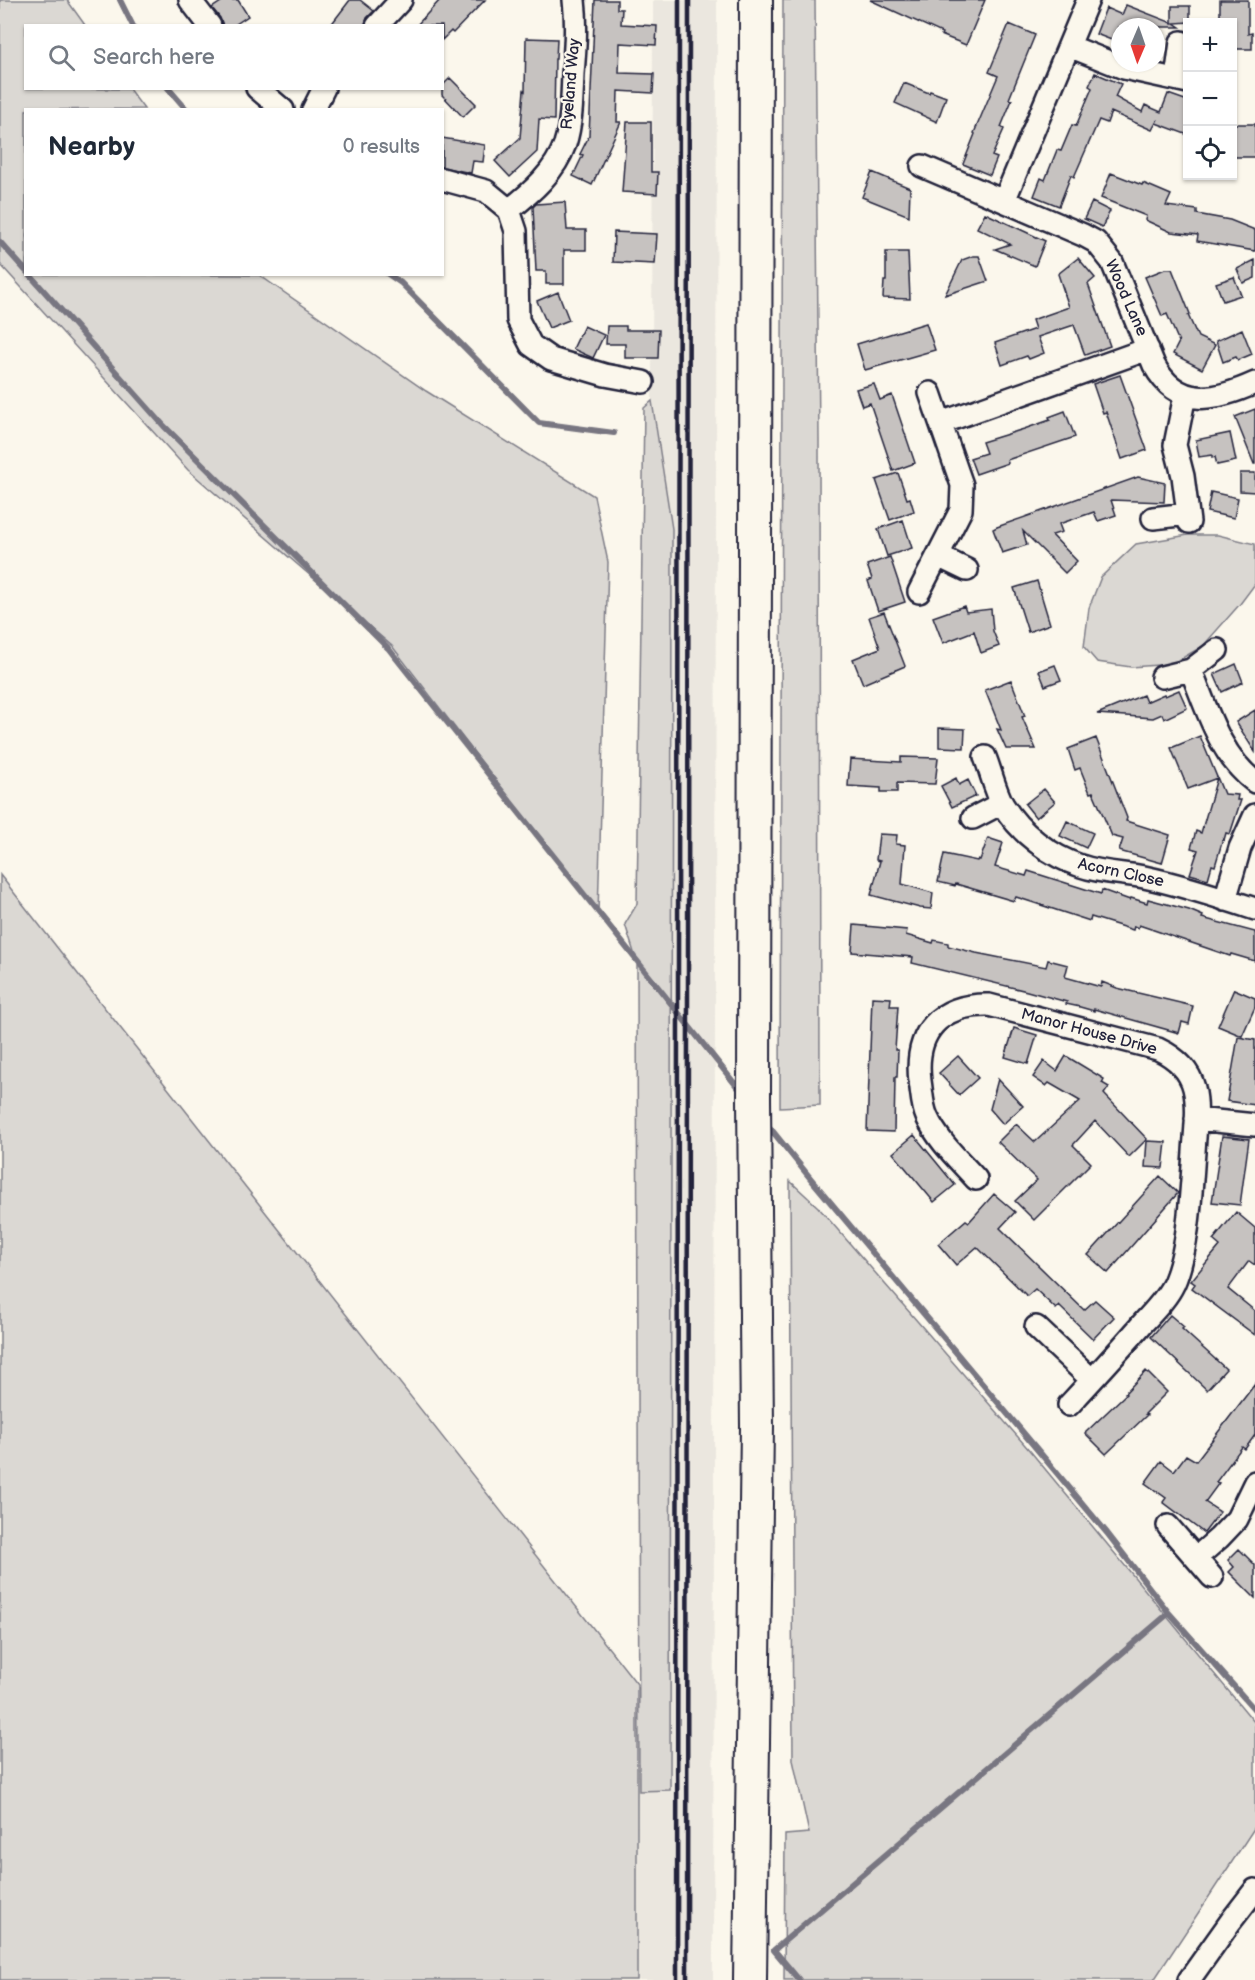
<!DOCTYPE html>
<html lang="en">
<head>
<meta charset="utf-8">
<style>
  body { margin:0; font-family:"Balsamiq Sans",sans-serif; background:#f6f6f7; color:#1f2937 }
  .controls { position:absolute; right:18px; top:18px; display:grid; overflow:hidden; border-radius:0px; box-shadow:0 2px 4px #0004 }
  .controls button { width:54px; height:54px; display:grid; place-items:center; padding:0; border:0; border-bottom:2px solid #e0e1e3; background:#fff; color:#1f2937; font:30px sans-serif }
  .compass { position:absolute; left:1111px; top:18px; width:54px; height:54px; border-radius:50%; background:#fff; box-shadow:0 2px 4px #0004; rotate:182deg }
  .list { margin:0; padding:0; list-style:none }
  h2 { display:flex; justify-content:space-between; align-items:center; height:78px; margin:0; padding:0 24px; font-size:26px }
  h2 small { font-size:20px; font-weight:400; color:#747a83 }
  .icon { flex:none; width:33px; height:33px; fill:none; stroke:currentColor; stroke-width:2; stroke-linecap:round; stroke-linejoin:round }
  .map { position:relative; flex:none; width:1255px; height:1980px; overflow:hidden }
  .search { position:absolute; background:#fff; box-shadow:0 2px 4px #0004; left:24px; top:24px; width:420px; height:66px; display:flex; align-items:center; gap:15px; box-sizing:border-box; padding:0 21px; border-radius:0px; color:#747a83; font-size:22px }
  .panel { position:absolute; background:#fff; box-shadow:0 2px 4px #0004; left:24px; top:108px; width:420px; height:168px; border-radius:0px }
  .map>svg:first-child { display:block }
</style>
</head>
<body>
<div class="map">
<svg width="1255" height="1980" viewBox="0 0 1255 1980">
  <rect width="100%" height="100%" fill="#fbf7ec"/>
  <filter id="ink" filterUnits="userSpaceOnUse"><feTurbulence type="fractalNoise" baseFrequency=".0167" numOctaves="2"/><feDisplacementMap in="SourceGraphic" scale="12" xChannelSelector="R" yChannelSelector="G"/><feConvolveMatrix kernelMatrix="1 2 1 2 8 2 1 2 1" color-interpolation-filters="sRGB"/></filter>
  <g filter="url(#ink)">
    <path fill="#ebe7df" d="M 653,0 L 717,0 L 713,1980 L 637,1980 L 638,1631 L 652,401 Z"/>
    <path fill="#dbd8d3" stroke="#7e7d87" stroke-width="1.5" d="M 0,0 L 67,0 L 85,25 L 26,26 L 26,88 L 129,89 L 144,109 L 26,110 L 26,274 L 259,275 L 426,391 L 594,496 L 608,562 L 598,913 L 392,646 L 188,470 L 0,264 Z
      M 783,0 L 815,0 L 819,439 L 820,1105 L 780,1107 Z
      M 652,401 L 672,529 L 670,1790 L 639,1791 L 637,962 L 625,924 L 637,904 L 644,408 Z
      M 1188,535 L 1218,535 L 1255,544 L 1255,584 L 1240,604 L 1203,646 L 1172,664 L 1131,667 L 1097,662 L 1084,647 L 1089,608 L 1101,577 L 1136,544 Z
      M 0,875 L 637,1684 L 637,1980 L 0,1980 Z
      M 790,1181 L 818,1207 L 1031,1452 L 1255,1723 L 1255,1827 L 1154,1980 L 784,1980 L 785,1835 L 809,1833 L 793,1760 Z"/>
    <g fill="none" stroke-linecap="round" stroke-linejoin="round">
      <path stroke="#787681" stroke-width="6" d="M 120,0 L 133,26
        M 168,88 L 187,110
        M 0,242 L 26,271
        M 29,274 L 164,426 L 388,648 L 743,1094
        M 388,274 L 401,283 L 539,423 L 614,433
        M 766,1123 L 811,1179 L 1107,1533 L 1169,1613 L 1255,1710
        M 799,1980 L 774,1950 L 1169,1613"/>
    </g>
    <path fill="#c6c2c0" stroke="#22223b" stroke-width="1.5" d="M 224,0 L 238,0 L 248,16 L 233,26 L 223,26 L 220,18 L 212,8 Z
      M 350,0 L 360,0 L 374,11 L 367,18 L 365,25 L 330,26 Z
      M 440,0 L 485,0 L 453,33 L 451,31 L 442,40 L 442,26 L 416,26 Z
      M 595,0 L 617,0 L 617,9 L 622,9 L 621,24 L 657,26 L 656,45 L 620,43 L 619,73 L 654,74 L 653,93 L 618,91 L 617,122 L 621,122 L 592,185 L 573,176 L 583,155 L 580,154 L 589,136 Z
      M 870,0 L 985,0 L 966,45 L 941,35 L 942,33 Z
      M 1220,0 L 1248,0 L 1248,34 L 1252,33 L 1252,49 L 1233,49 L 1233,22 L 1220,22 Z
      M 1126,5 L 1172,23 L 1172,6 L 1190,6 L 1190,22 L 1174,23 L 1180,27 L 1119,27 L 1114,41 L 1096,34 L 1106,8 L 1122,15 Z
      M 1009,24 L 1035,35 L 1009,99 L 1012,100 L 1001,127 L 1004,129 L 992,156 L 997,158 L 990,175 L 963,164 L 975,134 L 974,133 L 998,76 L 989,72 Z
      M 526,38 L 557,39 L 556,59 L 555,59 L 554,120 L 539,119 L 537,152 L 510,177 L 495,161 L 520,138 L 524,90 L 525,91 Z
      M 1095,73 L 1121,84 L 1115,97 L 1142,112 L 1145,105 L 1161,112 L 1168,94 L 1188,101 L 1188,135 L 1156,123 L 1158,119 L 1152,130 L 1111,112 L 1107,123 L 1099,120 L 1074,177 L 1071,175 L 1059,206 L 1034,196 L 1041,178 L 1045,180 L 1057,150 L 1061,151 L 1072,125 L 1076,126 L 1092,88 L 1089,86 Z
      M 450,78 L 476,104 L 463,117 L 442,95 L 442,86 Z
      M 904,83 L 929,93 L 930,91 L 946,97 L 937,122 L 895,103 Z
      M 627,122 L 651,122 L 651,172 L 658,172 L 657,194 L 622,192 Z
      M 1233,124 L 1255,124 L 1255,157 L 1233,157 Z
      M 442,138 L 485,145 L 483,162 L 473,161 L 471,173 L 442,167 Z
      M 872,172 L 910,188 L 909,216 L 862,197 Z
      M 1111,173 L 1142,185 L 1143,183 L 1171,195 L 1166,206 L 1197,210 L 1197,214 L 1230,220 L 1255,230 L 1255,251 L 1197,241 L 1198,235 L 1171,232 L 1145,220 L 1146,216 L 1101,198 Z
      M 565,202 L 567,230 L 586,230 L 586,250 L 564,250 L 564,284 L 546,284 L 546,271 L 536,271 L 533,207 L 536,204 Z
      M 1092,202 L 1110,211 L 1102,227 L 1084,219 Z
      M 985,213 L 1045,241 L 1035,266 L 995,249 L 1010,244 L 977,228 Z
      M 614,232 L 657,234 L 655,264 L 613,262 Z
      M 886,252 L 908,252 L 910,299 L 883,298 L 884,281 L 886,281 Z
      M 973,256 L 979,256 L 988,281 L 945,295 L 962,260 Z
      M 1078,258 L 1095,278 L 1088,284 L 1110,346 L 1085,355 L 1074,325 L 1038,337 L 1044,353 L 1029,359 L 1027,356 L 1002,365 L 995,343 L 1035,329 L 1032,320 L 1069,307 L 1058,274 Z
      M 1255,260 L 1255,278 L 1243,283 L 1237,269 Z
      M 1165,269 L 1172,269 L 1190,314 L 1188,315 L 1198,337 L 1215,345 L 1202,369 L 1173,354 L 1179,342 L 1167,314 L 1162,316 L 1145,277 Z
      M 1234,277 L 1241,295 L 1223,301 L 1216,283 Z
      M 558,292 L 569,320 L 549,328 L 537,301 Z
      M 926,323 L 935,350 L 865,370 L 857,344 Z
      M 584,326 L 604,335 L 593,358 L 573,349 Z
      M 607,326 L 626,326 L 626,330 L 659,330 L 658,358 L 625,358 L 625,344 L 606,344 Z
      M 1242,329 L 1252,354 L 1238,360 L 1236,357 L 1223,362 L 1216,341 Z
      M 1120,375 L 1147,450 L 1122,459 L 1106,412 L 1103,413 L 1093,384 Z
      M 874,384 L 880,400 L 892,395 L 915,463 L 893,471 L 870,403 L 862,406 L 856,389 Z
      M 1255,409 L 1255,464 L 1254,464 L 1235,417 Z
      M 1065,411 L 1075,437 L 1007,460 L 1008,463 L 976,474 L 970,458 L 986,453 L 982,442 L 1024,429 L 1050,420 L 1049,417 Z
      M 1230,433 L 1236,461 L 1217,465 L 1215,457 L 1212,458 L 1212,455 L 1199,457 L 1196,440 Z
      M 898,473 L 907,499 L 910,498 L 914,511 L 890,520 L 876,480 Z
      M 1240,473 L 1255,473 L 1255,492 L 1240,491 Z
      M 1138,477 L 1165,483 L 1164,502 L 1111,500 L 1116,515 L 1098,521 L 1094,512 L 1059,524 L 1062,532 L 1052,535 L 1077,561 L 1065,573 L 1023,531 L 1027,545 L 1002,553 L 993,529 L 997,527 Z
      M 1211,492 L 1238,498 L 1234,518 L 1207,512 Z
      M 903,520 L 912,548 L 887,556 L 878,529 Z
      M 890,557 L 905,602 L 878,611 L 868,581 L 872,579 L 867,565 Z
      M 1037,581 L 1050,624 L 1028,632 L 1014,588 Z
      M 964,606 L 966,612 L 991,609 L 993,631 L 999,646 L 981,653 L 974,631 L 943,643 L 933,617 Z
      M 884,612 L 905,666 L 863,684 L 853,659 L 880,648 L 869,617 Z
      M 1236,664 L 1243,682 L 1222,692 L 1214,674 Z
      M 1055,665 L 1061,680 L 1045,686 L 1039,671 Z
      M 1011,680 L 1025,716 L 1022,717 L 1036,749 L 1006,749 L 997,729 L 1001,730 L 985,690 Z
      M 1179,690 L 1187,708 L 1164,719 L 1162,714 L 1153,718 L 1097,714 L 1143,695 L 1146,702 L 1164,694 L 1165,696 Z
      M 1255,710 L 1255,752 L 1236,722 Z
      M 939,728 L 965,729 L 964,748 L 939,747 Z
      M 1200,736 L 1224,794 L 1238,795 L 1237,800 L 1241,800 L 1230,834 L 1226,833 L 1224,840 L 1223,839 L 1215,866 L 1212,865 L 1208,879 L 1190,874 L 1198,850 L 1191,848 L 1196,831 L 1201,833 L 1217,778 L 1188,789 L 1171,748 Z
      M 1096,738 L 1127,818 L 1126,821 L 1170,835 L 1162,863 L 1119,851 L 1123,839 L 1112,836 L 1093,792 L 1090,793 L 1080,768 L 1075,770 L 1068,749 Z
      M 901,757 L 938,758 L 935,784 L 897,783 L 897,792 L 881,792 L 881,788 L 848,786 L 850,759 L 901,762 Z
      M 956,778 L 959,785 L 968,780 L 976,796 L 952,807 L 941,786 Z
      M 1044,789 L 1055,802 L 1036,818 L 1025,804 Z
      M 1067,821 L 1093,833 L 1086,848 L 1060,836 Z
      M 879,834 L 897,835 L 896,844 L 905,845 L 902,884 L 933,893 L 931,909 L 920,908 L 871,895 L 880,861 L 876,860 Z
      M 988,838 L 1003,843 L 995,867 L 1026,876 L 1028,871 L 1101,894 L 1102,890 L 1130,900 L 1131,898 L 1147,903 L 1148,899 L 1189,910 L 1203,916 L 1202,918 L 1255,932 L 1255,961 L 1231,954 L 1230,956 L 1139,925 L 1138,928 L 1134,926 L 1133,930 L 1091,917 L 1090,921 L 1016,897 L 1014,901 L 956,884 L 955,886 L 938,882 L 944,854 L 977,861 L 978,859 L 980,860 Z
      M 854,925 L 907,930 L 906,935 L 933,943 L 934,940 L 948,943 L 948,946 L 976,953 L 1046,967 L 1048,960 L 1068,965 L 1065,977 L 1101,987 L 1102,982 L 1117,988 L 1193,1006 L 1189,1024 L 1182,1022 L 1179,1033 L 1094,1009 L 1094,1011 L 1080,1007 L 1066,1004 L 1067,1002 L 1027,991 L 912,963 L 913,957 L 852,952 Z
      M 1234,989 L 1255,998 L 1255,1007 L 1242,1036 L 1218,1026 Z
      M 872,997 L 891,998 L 890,1006 L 898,1006 L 895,1050 L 898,1050 L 897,1077 L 895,1077 L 894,1132 L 867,1131 Z
      M 1014,1028 L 1037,1035 L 1028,1064 L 1005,1057 Z
      M 1238,1037 L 1255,1040 L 1255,1105 L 1227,1101 Z
      M 958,1056 L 978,1078 L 959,1095 L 939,1073 Z
      M 1066,1056 L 1104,1079 L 1102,1083 L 1109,1087 L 1104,1094 L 1147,1139 L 1129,1157 L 1095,1121 L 1073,1145 L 1091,1163 L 1034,1220 L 1015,1201 L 1037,1180 L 998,1142 L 1016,1124 L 1035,1142 L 1080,1101 L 1049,1083 L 1046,1086 L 1033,1077 L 1044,1061 L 1057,1071 Z
      M 998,1079 L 1023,1106 L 1003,1124 L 990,1109 Z
      M 914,1135 L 955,1185 L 934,1202 L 893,1153 Z
      M 1222,1136 L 1249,1139 L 1240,1205 L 1212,1202 Z
      M 1147,1141 L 1166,1142 L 1163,1168 L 1145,1167 Z
      M 1160,1176 L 1178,1193 L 1108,1273 L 1088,1255 Z
      M 994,1194 L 1015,1212 L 1000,1228 L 1084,1310 L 1095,1300 L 1114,1317 L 1093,1339 L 1059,1306 L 1056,1309 L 1035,1289 L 1027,1296 L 977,1247 L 956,1265 L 938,1244 L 966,1220 L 969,1222 Z
      M 1236,1212 L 1255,1228 L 1255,1265 L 1249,1261 L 1228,1289 L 1255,1311 L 1255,1335 L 1192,1288 L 1195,1284 L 1191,1281 L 1220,1246 L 1213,1240 Z
      M 1170,1315 L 1184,1327 L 1182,1329 L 1226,1369 L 1207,1390 L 1151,1337 Z
      M 1146,1371 L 1167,1392 L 1145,1414 L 1147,1415 L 1106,1454 L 1085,1433 L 1126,1394 L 1125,1393 Z
      M 1255,1384 L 1255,1435 L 1245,1449 L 1242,1447 L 1216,1482 L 1219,1483 L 1205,1502 L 1220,1512 L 1204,1533 L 1163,1502 L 1166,1498 L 1145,1483 L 1161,1461 L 1174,1471 L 1186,1455 L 1196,1461 Z
      M 1239,1549 L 1255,1565 L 1255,1598 L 1229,1572 L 1234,1567 L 1228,1560 Z"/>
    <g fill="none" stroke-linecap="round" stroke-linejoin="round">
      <g stroke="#22223b" stroke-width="26">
        <path id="minor" d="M 190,0 L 210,26
          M 574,0 C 577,25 575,50 573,74 C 572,97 572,122 565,144 C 555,172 532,192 509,210 L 516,231 L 518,320 L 531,345 L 551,359 L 605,375 L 643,382
          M 377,26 L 401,0
          M 1069,46 L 1124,68 L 1188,82
          M 1176,79 L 1181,42
          M 257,88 L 283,110
          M 313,110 L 324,88
          M 922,166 L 1083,235 L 1096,242 L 1112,262 L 1154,365 C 1178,409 1215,401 1255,383
          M 442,179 L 486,191 L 509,210
          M 1004,201 L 1088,0
          M 1185,395 L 1175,445 L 1183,476 L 1189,522
          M 941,423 L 1148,349
          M 1153,518 L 1188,514
          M 938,556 L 967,570
          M 919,592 L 961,510 L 962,485 L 930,393
          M 1191,670 C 1207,709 1220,756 1255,782
          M 1162,677 L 1191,670 L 1217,650
          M 985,757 C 991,772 995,791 1003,805 C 1020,833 1050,856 1081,866 C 1101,873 1124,873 1144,877 C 1182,885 1219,897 1255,909
          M 973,818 L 1002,803
          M 1225,900 L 1240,848 L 1255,815
          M 1196,1119 L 1255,1125
          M 976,1179 C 959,1160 938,1141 927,1117 C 922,1106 922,1093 920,1081 C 914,1032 940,1004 989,1005 L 1158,1049 C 1175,1057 1189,1069 1194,1088 C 1199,1109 1195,1131 1194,1152 C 1191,1191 1189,1248 1174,1283 C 1167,1298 1154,1311 1143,1323 C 1119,1351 1094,1378 1069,1405
          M 1036,1327 L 1092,1380
          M 1168,1526 L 1212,1577
          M 1196,1558 L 1219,1538 L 1237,1519 L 1255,1482
          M 1189,1980 L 1231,1921 L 1255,1890"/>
      </g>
      <g stroke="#22223b" stroke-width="36">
        <path id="highway" d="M 750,1980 L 757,1426 L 754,1099 L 756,0"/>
      </g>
      <use href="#minor" stroke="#fbf7ec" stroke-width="21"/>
      <use href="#highway" stroke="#fbf7ec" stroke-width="32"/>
      <path stroke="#22223b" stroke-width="4.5" d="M 677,1980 L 679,0
        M 687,1980 L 689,0"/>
    </g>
  </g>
  <g text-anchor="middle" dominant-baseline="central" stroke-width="4.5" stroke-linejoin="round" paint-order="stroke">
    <g font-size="16" fill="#22223b" stroke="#fbf7ec">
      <text transform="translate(571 84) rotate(-85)">Ryeland Way</text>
      <text transform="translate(1126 298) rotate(66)">Wood Lane</text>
      <text transform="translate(1121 873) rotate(12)">Acorn Close</text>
      <text transform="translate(1089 1032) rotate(15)">Manor House Drive</text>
    </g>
  </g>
</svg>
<div class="controls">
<button>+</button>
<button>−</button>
<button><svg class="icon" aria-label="locate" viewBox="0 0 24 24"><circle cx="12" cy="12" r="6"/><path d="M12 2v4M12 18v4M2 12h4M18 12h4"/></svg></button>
</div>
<svg class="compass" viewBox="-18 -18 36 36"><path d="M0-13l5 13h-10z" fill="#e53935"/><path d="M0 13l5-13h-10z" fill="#747a83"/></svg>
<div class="search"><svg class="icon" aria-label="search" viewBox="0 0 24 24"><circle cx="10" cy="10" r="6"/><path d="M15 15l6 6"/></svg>Search here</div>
<section class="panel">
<h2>Nearby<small>0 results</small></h2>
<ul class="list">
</ul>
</section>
</div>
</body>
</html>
